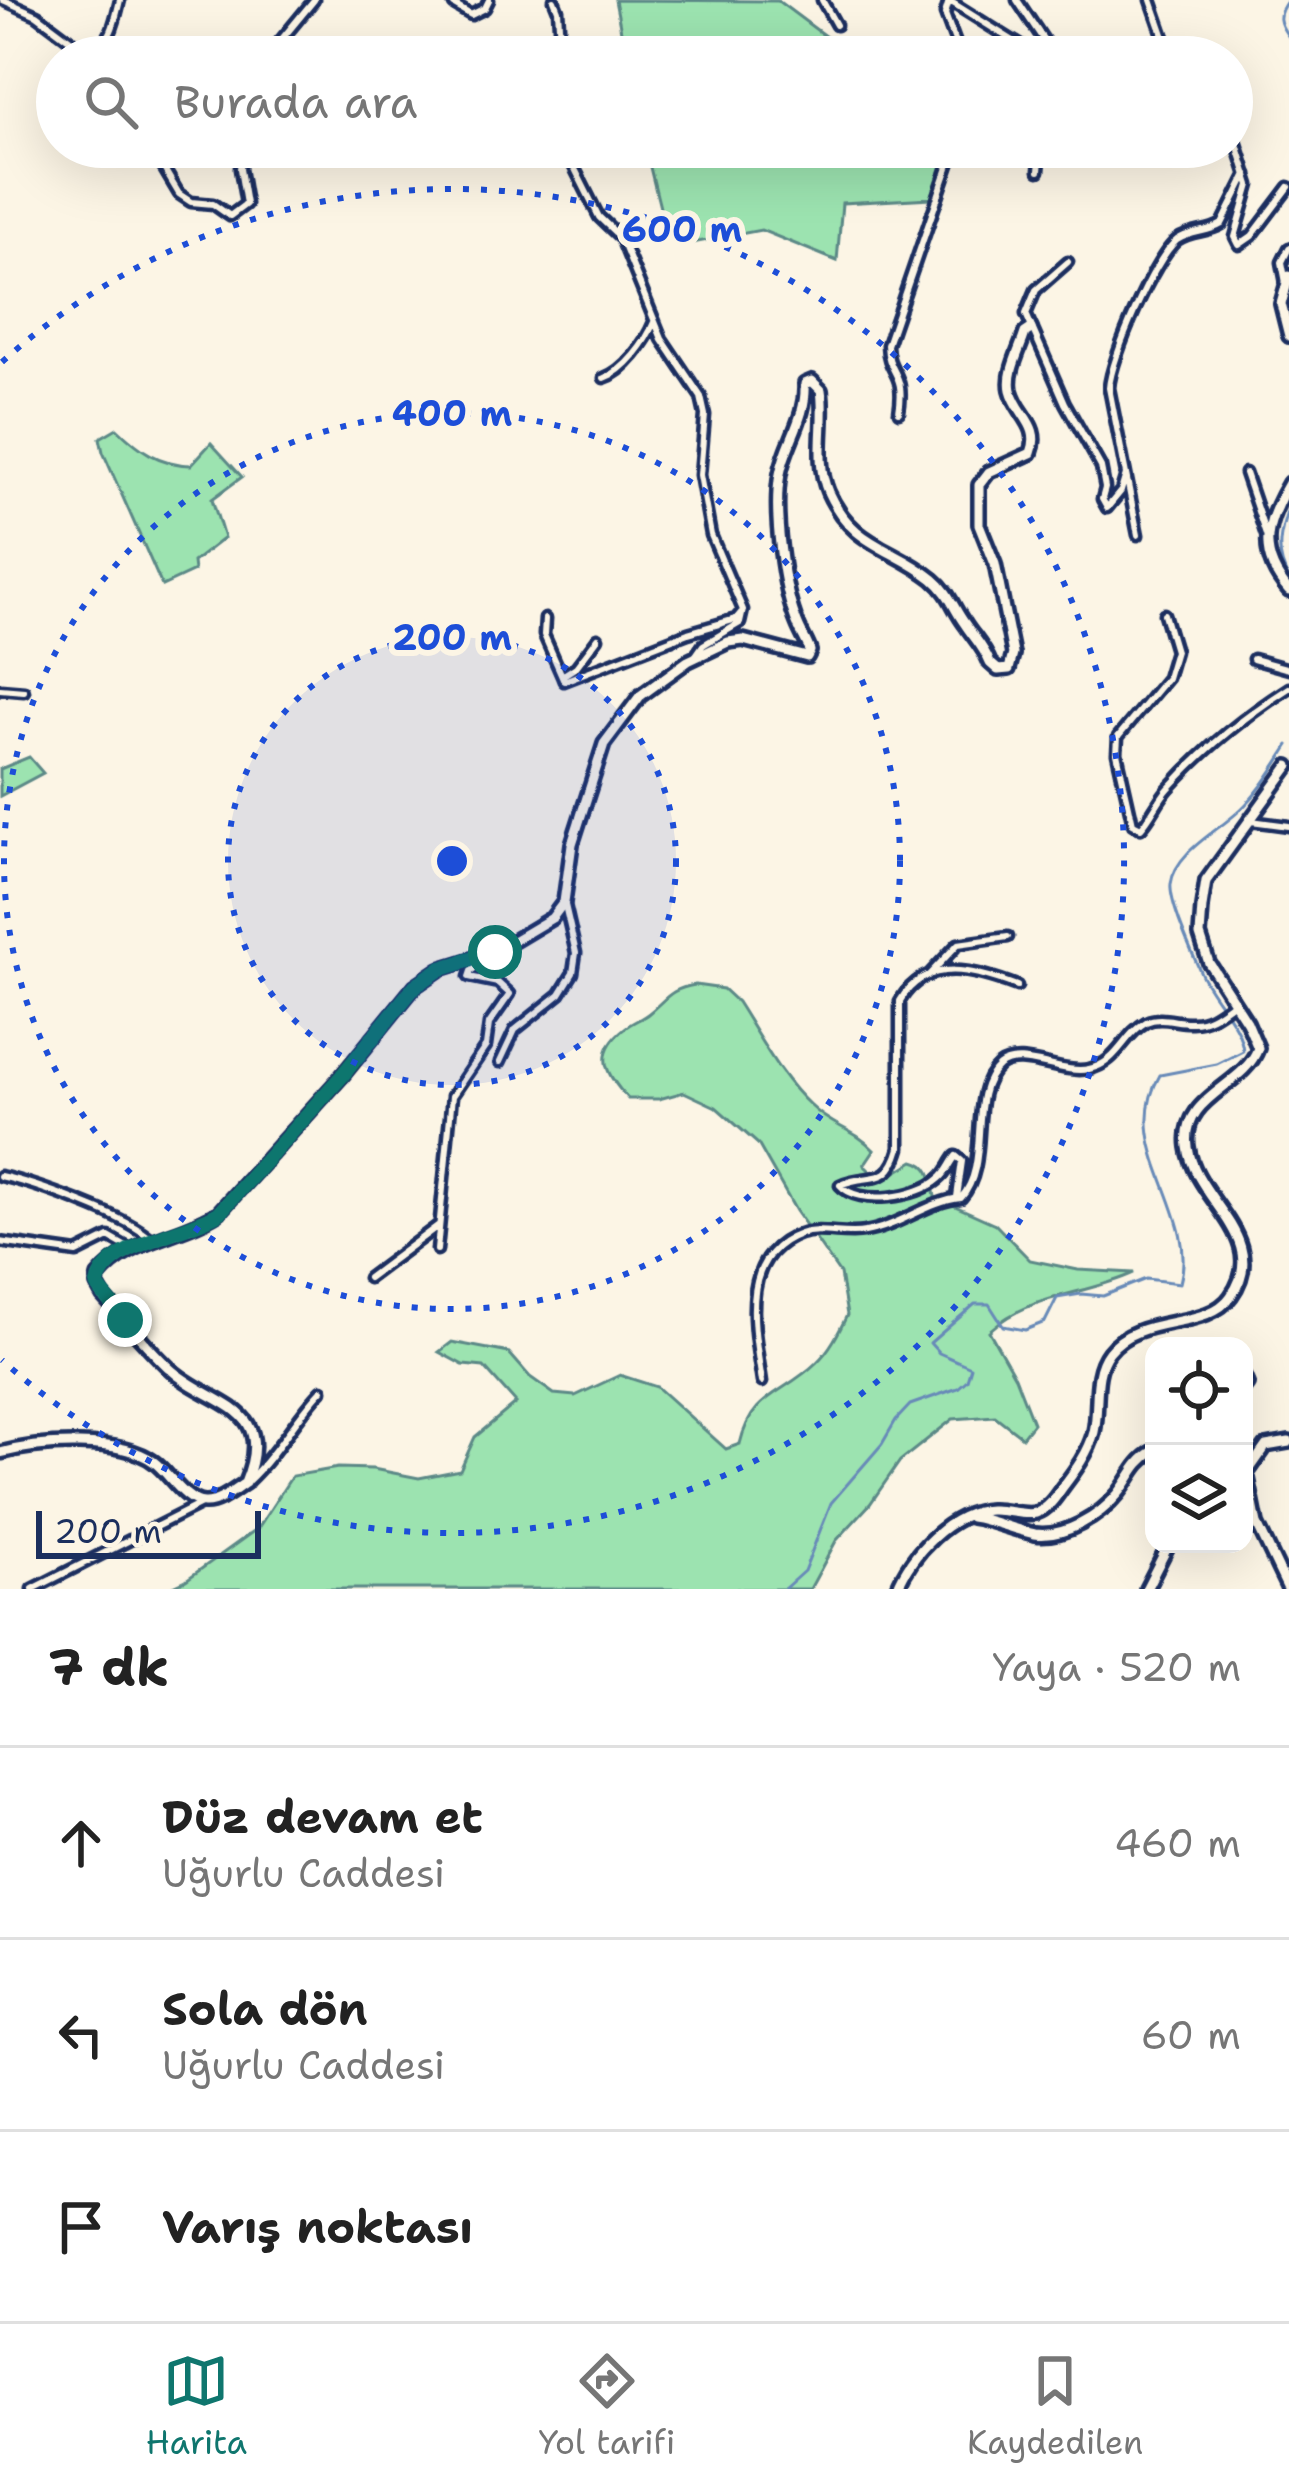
<!DOCTYPE html>
<html lang="tr">
<head>
<meta charset="utf-8">
<style>
  body { margin:0; font-family:"Shantell Sans",sans-serif; background:#f2f2f2; color:#222 }
  .controls { position:absolute; right:36px; bottom:36px; display:grid; overflow:hidden; border-radius:24px; box-shadow:0 12px 48px #0002 }
  .controls button { width:108px; height:108px; display:grid; place-items:center; padding:0; border:0; border-bottom:3px solid #e0e0e0; background:#fff; color:#222; font:60px sans-serif }
  .scale { position:absolute; left:36px; bottom:30px; width:225px; box-sizing:border-box; padding-left:12px; border:6px solid #1b2f5e; border-top:0; font-size:33px; line-height:42px; white-space:nowrap; color:#1b2f5e; -webkit-text-stroke:9px #fcf5e5; paint-order:stroke }
  .stop { position:absolute; width:36px; height:36px; margin:-27px; border:9px solid #0f766e; border-radius:50%; background:#fff }
  .stop.end { background:#0f766e; border-color:#fff; box-shadow:0 3px 12px #0008 }
  .list { margin:0; padding:0; list-style:none }
  h2 { display:flex; justify-content:space-between; align-items:center; height:156px; margin:0; padding:0 48px; font-size:51px }
  h2 small { font-size:39px; font-weight:400; color:#767676 }
  .list li { display:grid; grid-template-columns:78px 1fr auto; gap:36px; align-items:center; box-sizing:border-box; height:192px; padding:0 48px; border-top:3px solid #e0e0e0 }
  .list b { display:block; font-size:45px; white-space:nowrap }
  .list p { margin:0; font-size:39px; white-space:nowrap; color:#767676 }
  .list em { font-size:39px; font-style:normal; color:#767676 }
  .icon { flex:none; width:66px; height:66px; fill:none; stroke:currentColor; stroke-width:2; stroke-linecap:round; stroke-linejoin:round }
  .map { position:relative; flex:none; width:1289px; height:1589px; overflow:hidden }
  .search { position:absolute; background:#fff; box-shadow:0 12px 48px #0002; left:36px; right:36px; top:36px; height:132px; display:flex; align-items:center; gap:30px; box-sizing:border-box; padding:0 42px; border-radius:66px; color:#767676; font-size:45px }
  .sheet { height:732px; background:#fff }
  nav { display:flex; justify-content:space-around; align-items:center; box-sizing:border-box; height:168px; border-top:3px solid #e0e0e0; background:#fff; font-size:33px; color:#767676 }
  nav a { display:grid; justify-items:center; gap:6px }
  nav .on { color:#0f766e }
  .map>svg:first-child { display:block }
</style>
</head>
<body>
<div class="map">
<svg width="1289" height="1589" viewBox="0 0 1289 1589">
  <rect width="100%" height="100%" fill="#fcf5e5"/>
  <filter id="ink" filterUnits="userSpaceOnUse"><feTurbulence type="fractalNoise" baseFrequency=".00833" numOctaves="2"/><feDisplacementMap in="SourceGraphic" scale="24" xChannelSelector="R" yChannelSelector="G"/><feConvolveMatrix kernelMatrix="1 2 1 2 8 2 1 2 1" color-interpolation-filters="sRGB"/></filter>
  <g filter="url(#ink)">
    <path fill="#9ce3b0" stroke="#5c8987" stroke-width="3" d="M 615,0 L 778,1 L 853,57 L 626,57 Z
      M 645,147 L 948,147 L 931,198 L 842,203 L 837,261 L 761,230 L 682,245 L 667,236 Z
      M 117,428 C 140,450 158,464 191,465 L 211,443 L 242,477 L 212,499 L 224,538 L 193,562 L 194,571 L 162,586 L 103,452 L 100,438 Z
      M 29,757 L 43,773 L 0,796 L 0,769 Z
      M 695,985 L 723,989 L 737,1002 C 759,1036 781,1079 811,1106 C 832,1127 853,1128 874,1150 L 864,1165 L 874,1175 L 896,1172 L 914,1161 C 932,1165 932,1180 935,1197 L 995,1224 L 1030,1260 L 1078,1270 L 1134,1273 C 1085,1296 1031,1293 989,1331 L 1015,1377 L 1033,1423 L 1022,1437 L 995,1416 L 953,1419 L 900,1461 L 870,1504 L 836,1541 L 810,1589 L 167,1589 L 186,1580 L 258,1528 L 292,1476 L 338,1468 L 373,1469 L 419,1478 L 460,1470 L 475,1437 L 516,1403 L 484,1367 L 463,1365 L 439,1352 L 452,1342 L 509,1353 L 530,1377 L 554,1394 L 575,1396 L 620,1375 L 657,1387 L 726,1449 L 740,1444 C 752,1393 783,1395 816,1363 C 830,1350 839,1332 847,1315 L 840,1274 L 796,1211 L 758,1144 L 716,1107 L 684,1092 L 659,1099 L 628,1099 C 607,1075 592,1054 625,1028 C 632,1022 642,1019 649,1013 C 667,998 670,989 695,985 Z"/>
    <g fill="none" stroke-linecap="round" stroke-linejoin="round">
      <path stroke="#678ab8" stroke-width="3" d="M 1288,0 C 1276,15 1278,23 1289,37
        M 1289,506 C 1280,532 1274,554 1289,579
        M 784,1589 L 804,1571 L 831,1503 L 882,1444 L 896,1420 L 910,1405 L 958,1388 L 967,1380 L 971,1367 L 939,1353 L 930,1343 L 975,1304 L 989,1304 L 1003,1326 L 1025,1330 L 1045,1322 L 1057,1298 L 1081,1294 L 1103,1296 L 1146,1279 L 1180,1283 C 1200,1211 1118,1146 1160,1075 L 1217,1064 L 1243,1051 C 1241,1022 1211,999 1200,971 C 1192,952 1169,903 1171,884 C 1175,852 1218,831 1239,811 C 1260,792 1274,768 1289,745"/>
      <g stroke="#1b2f5e" stroke-width="15">
        <path id="street" d="M 3,0 L 37,15 L 81,48 L 93,52 C 112,41 115,20 120,0
          M 453,0 L 454,5 L 471,15 L 485,8 L 489,0
          M 554,0 L 558,10 L 561,57
          M 822,0 L 836,25
          M 948,0 L 1039,57
          M 1017,0 L 1055,57
          M 1151,0 L 1166,43 L 1177,57
          M 949,1 L 945,14 L 961,57
          M 267,57 L 314,0
          M 1232,128 L 1250,185 L 1235,237 L 1239,245 L 1252,236 L 1289,187
          M 146,147 L 157,157 L 179,194 L 191,202 L 213,204 L 230,216 L 246,204 L 240,169 L 242,147
          M 564,147 L 599,217 L 621,238 L 662,339 L 701,397 L 705,415 L 700,475 L 711,535 L 743,610 L 740,623 L 703,645 L 696,655
          M 1039,171 L 1041,147
          M 1068,262 L 1036,290 L 1026,314 L 1065,403 L 1101,467 L 1105,488 L 1102,499 L 1107,508 L 1121,491 L 1126,474
          M 1286,283 L 1282,262 L 1289,248
          M 604,378 C 625,371 646,342 654,322
          M 899,412 C 906,370 888,376 887,345 L 955,147
          M 1245,473 L 1266,535
          M 1138,535 L 1109,388 C 1111,358 1154,259 1177,240 C 1191,230 1208,233 1222,224 L 1247,174
          M 1164,614 L 1175,651 L 1167,678 L 1118,737 L 1117,753 L 1133,824 L 1141,828 C 1152,816 1158,800 1169,788 C 1204,749 1245,716 1289,688
          M 545,619 L 544,635 L 562,676
          M 598,638 L 576,667 L 562,676 L 564,681 L 688,633 L 736,619 L 741,613
          M 1253,659 L 1289,669
          M 0,689 L 24,691
          M 1251,821 L 1289,826
          M 928,976 L 958,944 L 1008,937
          M 500,1062 L 515,1030 L 560,994 L 573,973 L 576,953 L 565,905
          M 0,1176 C 33,1183 130,1217 152,1240
          M 957,1197 L 962,1161 L 956,1156 C 950,1163 947,1173 939,1179 C 919,1197 859,1207 840,1185 C 870,1171 888,1190 900,1148 L 900,1001 C 927,955 977,971 1017,986
          M 0,1242 L 77,1253 L 109,1237 L 130,1249
          M 437,1250 L 452,1096 L 486,1046 L 489,1024 L 510,994 L 498,983 L 469,977 L 471,971 L 488,957
          M 368,1278 L 439,1225
          M 762,1382 C 755,1332 736,1257 800,1234 C 820,1227 844,1236 865,1232 C 898,1227 929,1201 961,1198 C 992,1164 966,1094 999,1066 C 1020,1049 1061,1075 1089,1069 C 1118,1063 1123,1035 1146,1022 C 1161,1015 1177,1023 1192,1022 C 1209,1022 1221,1011 1234,1002
          M 248,1481 C 277,1454 294,1419 322,1390
          M 33,1589 L 203,1503"/>
      </g>
      <g stroke="#1b2f5e" stroke-width="18">
        <path id="secondary" d="M 1289,276 L 1281,304 L 1289,336
          M 1289,483 C 1266,522 1256,553 1289,591
          M 1244,1377 L 1247,1384 L 1244,1388
          M 0,1453 C 39,1442 121,1437 154,1462 C 169,1473 185,1502 204,1503 C 218,1504 234,1490 245,1483 C 278,1403 211,1408 168,1367 C 145,1345 125,1320 103,1296 L 97,1285 L 98,1277 C 130,1238 179,1238 219,1212 L 341,1077 L 415,986 L 440,969 L 495,952 L 552,918 L 564,902 L 572,844 L 604,744 L 640,696 L 688,661 L 728,642 L 743,640 L 807,657 L 810,651 C 807,642 802,635 798,625 C 783,590 773,512 780,474 C 786,442 807,417 805,384 L 812,381 L 821,390 C 826,423 814,459 828,492 C 853,547 891,546 933,579 C 950,593 953,608 965,624 C 974,638 984,647 990,663 L 998,670 L 1009,669 L 1013,654 L 995,564 L 979,524 L 979,485 L 989,472 L 1031,453 C 1042,425 1017,415 1011,390 C 1007,372 1020,350 1025,333 L 1031,329
          M 971,1517 C 993,1520 1013,1530 1035,1534 C 1064,1538 1100,1516 1118,1494 C 1131,1478 1135,1462 1154,1451
          M 897,1589 C 911,1554 950,1512 990,1510 C 1004,1509 1023,1516 1036,1513 C 1048,1509 1056,1497 1062,1488 C 1075,1471 1089,1452 1094,1432 C 1100,1406 1092,1374 1109,1352 C 1139,1313 1207,1331 1231,1296 C 1272,1239 1195,1200 1188,1147 C 1181,1095 1244,1088 1258,1048 L 1247,1022 L 1209,963 L 1200,935 L 1202,907 L 1206,881 L 1289,766
          M 1146,1589 L 1169,1544
          M 1288,1589 L 1257,1524 L 1247,1473 L 1266,1446 L 1289,1442"/>
      </g>
      <use href="#street" stroke="#fcf5e5" stroke-width="6"/>
      <use href="#secondary" stroke="#fcf5e5" stroke-width="9"/>
    </g>
  </g>
  <g fill="none" stroke-linecap="round" stroke-linejoin="round" filter="url(#ink)">
    <path stroke="#0f766e" stroke-width="15" d="M 125,1320 L 97,1286 C 104,1244 187,1233 219,1213 L 341,1077 L 415,986 L 440,969 L 495,952"/>
  </g>
  <circle cx="452" cy="861" r="224" fill="#1d4ed8" fill-opacity=".12"/>
  <g fill="none" stroke="#1d4ed8" stroke-width="6" stroke-dasharray="6 12">
    <circle cx="452" cy="861" r="224"/>
    <circle cx="452" cy="861" r="448"/>
    <path d="M2 362A672 672 0 1 1 2 1360"/>
  </g>
  <circle cx="452" cy="861" r="18" fill="#1d4ed8" stroke="#fcf5e5" stroke-width="6"/>
  <g font-size="36" text-anchor="middle" font-weight="bold" fill="#1d4ed8" stroke="#fcf5e5" stroke-width="12" stroke-linejoin="round" paint-order="stroke">
    <text x="682" y="242">600 m</text>
    <text x="452" y="426">400 m</text>
    <text x="452" y="650">200 m</text>
  </g>
</svg>
<div class="controls">
<button><svg class="icon" aria-label="locate" viewBox="0 0 24 24"><circle cx="12" cy="12" r="6"/><path d="M12 2v4M12 18v4M2 12h4M18 12h4"/></svg></button>
<button><svg class="icon" aria-label="layers" viewBox="0 0 24 24"><path d="M12 4l9 5-9 5-9-5zM3 14l9 5 9-5"/></svg></button>
</div>
<div class="scale">200 m</div>
<div class="stop" style="left:495px;top:952px"></div>
<div class="stop end" style="left:125px;top:1320px"></div>
<div class="search"><svg class="icon" aria-label="search" viewBox="0 0 24 24"><circle cx="10" cy="10" r="6"/><path d="M15 15l6 6"/></svg>Burada ara</div>
</div>
<section class="sheet">
<h2>7 dk<small>Yaya · 520 m</small></h2>
<ul class="list">
<li><svg class="icon" aria-label="ahead" viewBox="0 0 24 24"><path d="M12 20V5M6 11l6-6 6 6"/></svg><div><b>Düz devam et</b><p>Uğurlu Caddesi</p></div><em>460 m</em></li>
<li><svg class="icon" aria-label="left" viewBox="0 0 24 24"><path d="M17 20v-9H6M10 6l-5 5 5 5"/></svg><div><b>Sola dön</b><p>Uğurlu Caddesi</p></div><em>60 m</em></li>
<li><svg class="icon" aria-label="arrive" viewBox="0 0 24 24"><path d="M6 21V4h12l-3 4 3 4H6"/></svg><div><b>Varış noktası</b></div></li>
</ul>
</section>
<nav>
<a class="on"><svg class="icon" aria-label="map" viewBox="0 0 24 24"><path d="M3 6l6-2 6 2 6-2v14l-6 2-6-2-6 2zM9 4v14M15 6v14"/></svg>Harita</a>
<a><svg class="icon" aria-label="directions" viewBox="0 0 24 24"><path d="M12 3l9 9-9 9-9-9zM9 14v-3h6M13 9l2 2-2 2"/></svg>Yol tarifi</a>
<a><svg class="icon" aria-label="saved" viewBox="0 0 24 24"><path d="M7 4h10v16l-5-4-5 4z"/></svg>Kaydedilen</a>
</nav>
</body>
</html>
